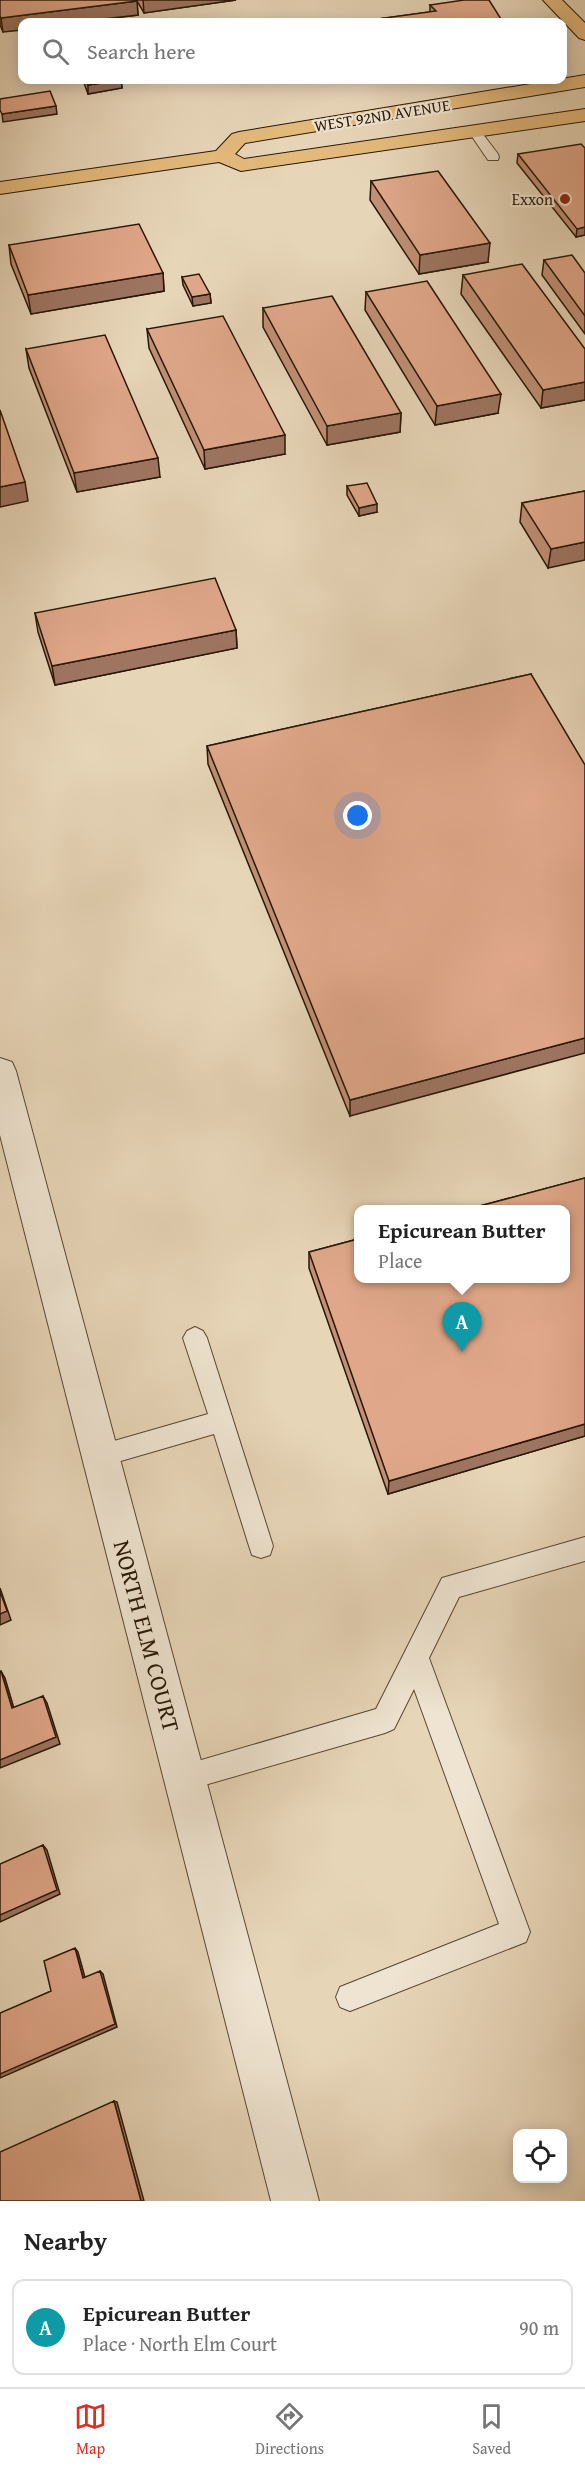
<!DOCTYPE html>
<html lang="en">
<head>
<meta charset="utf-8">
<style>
  body { margin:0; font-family:"Gentium Book Plus",serif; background:#f6f6f6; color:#222 }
  .controls { position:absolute; right:18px; bottom:18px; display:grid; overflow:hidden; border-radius:12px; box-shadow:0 3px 15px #0003 }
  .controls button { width:54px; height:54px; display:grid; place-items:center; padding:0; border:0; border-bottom:2px solid #e0e0e0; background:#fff; color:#222; font:30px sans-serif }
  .you { position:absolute; left:358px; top:816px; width:21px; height:21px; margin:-15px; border:4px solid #fff; border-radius:50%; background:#1a73e8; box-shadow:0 0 0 9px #1a73e833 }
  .badge { display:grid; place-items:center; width:39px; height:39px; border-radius:50%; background:#d93025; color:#fff; font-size:20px; font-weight:700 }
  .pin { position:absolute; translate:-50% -50px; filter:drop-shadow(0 2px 3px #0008) }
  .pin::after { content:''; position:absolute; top:32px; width:21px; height:18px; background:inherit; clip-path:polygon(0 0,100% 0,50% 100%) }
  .popup { position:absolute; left:354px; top:1205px; width:216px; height:78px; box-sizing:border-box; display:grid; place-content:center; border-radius:12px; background:#fff; filter:drop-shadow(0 2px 4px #0005); font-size:20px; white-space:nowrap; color:#767676 }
  .popup b { font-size:22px; color:#222 }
  .popup::after { content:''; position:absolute; left:50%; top:100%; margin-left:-12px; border:12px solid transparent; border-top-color:#fff }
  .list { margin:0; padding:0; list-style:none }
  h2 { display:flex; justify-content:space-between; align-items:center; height:78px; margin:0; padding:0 24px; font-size:26px }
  h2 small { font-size:20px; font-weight:400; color:#767676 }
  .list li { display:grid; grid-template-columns:39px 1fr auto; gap:18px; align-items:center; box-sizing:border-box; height:96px; margin:0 12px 12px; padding:0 12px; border:2px solid #e0e0e0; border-radius:12px }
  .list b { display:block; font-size:22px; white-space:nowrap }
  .list p { margin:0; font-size:20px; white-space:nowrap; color:#767676 }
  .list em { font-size:20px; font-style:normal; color:#767676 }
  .icon { flex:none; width:33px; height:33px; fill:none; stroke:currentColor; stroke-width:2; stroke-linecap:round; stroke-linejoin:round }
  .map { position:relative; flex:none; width:585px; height:2201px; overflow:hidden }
  .search { position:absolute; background:#fff; box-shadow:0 3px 15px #0003; left:18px; right:18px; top:18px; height:66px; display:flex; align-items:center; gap:15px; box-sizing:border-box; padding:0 21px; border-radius:12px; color:#767676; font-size:22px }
  .sheet { height:186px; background:#fff }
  nav { display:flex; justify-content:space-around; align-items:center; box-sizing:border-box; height:84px; border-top:2px solid #e0e0e0; background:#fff; font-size:16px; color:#767676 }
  nav a { display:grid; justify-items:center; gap:3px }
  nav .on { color:#d93025 }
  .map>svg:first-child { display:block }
</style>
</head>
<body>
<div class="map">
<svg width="585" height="2201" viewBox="0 0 585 2201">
  <rect width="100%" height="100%" fill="#e7d5b8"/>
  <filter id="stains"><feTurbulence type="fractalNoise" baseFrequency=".00333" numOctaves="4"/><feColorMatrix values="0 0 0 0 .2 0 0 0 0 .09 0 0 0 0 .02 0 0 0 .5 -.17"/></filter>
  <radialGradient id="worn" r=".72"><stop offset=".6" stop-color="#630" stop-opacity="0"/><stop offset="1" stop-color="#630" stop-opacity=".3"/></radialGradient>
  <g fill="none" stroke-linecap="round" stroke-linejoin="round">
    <g stroke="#584632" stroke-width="2">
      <path id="lane" d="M 475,128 L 479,129 L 498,154 L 499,157 L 498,160 L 488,160 L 471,135 L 469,132 Z
        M 195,1327 L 203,1331 L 207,1338 L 273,1546 L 270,1555 L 261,1558 L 252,1555 L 249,1546 L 214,1434 L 100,1467 L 91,1464 L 88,1456 L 91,1448 L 100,1445 L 208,1414 L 183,1338 L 187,1331 Z
        M 585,1537 L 585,1561 L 459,1597 L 429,1658 L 530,1932 L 526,1942 L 350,2011 L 340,2007 L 336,1997 L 340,1987 L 499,1924 L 414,1689 L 394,1729 L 385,1733 L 184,1791 L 174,1788 L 171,1778 L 174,1768 L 376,1709 L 442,1578 Z"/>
    </g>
    <g stroke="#584632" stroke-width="2">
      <path id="street" d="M 0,1058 L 12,1062 L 16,1071 L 319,2201 L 271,2201 L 0,1135 Z"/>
    </g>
    <g stroke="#281705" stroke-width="2">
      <path id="primary" d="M 543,0 L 562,0 L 585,23 L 585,40 L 579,38 Z
        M 585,75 L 585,87 L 245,143 L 235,154 L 244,159 L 585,109 L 585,121 L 241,171 L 219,162 L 0,194 L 0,182 L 216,151 L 232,134 L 239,132 Z"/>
    </g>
    <use href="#lane" fill="#efe4d1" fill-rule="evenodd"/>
    <use href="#street" fill="#efe4d1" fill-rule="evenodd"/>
    <use href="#primary" fill="#e4ba7c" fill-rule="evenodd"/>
  </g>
  <path fill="#c19077" stroke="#281705" stroke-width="1.5" d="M 0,0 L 236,0 L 144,13 L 137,1 L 138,15 L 78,22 L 22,22 L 3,32 L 0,25 Z
    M 430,5 L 501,19 L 501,22 L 356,22 L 430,12 Z
    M 83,80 L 121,80 L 122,88 L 88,94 Z
    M 585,148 L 585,235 L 576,237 L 517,163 L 518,154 Z
    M 371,181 L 488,262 L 419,274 L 370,200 Z
    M 9,245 L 163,273 L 164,291 L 31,314 L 11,264 Z
    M 544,260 L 585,273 L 585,334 L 542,275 Z
    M 463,275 L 585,349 L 585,400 L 541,408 L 461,294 Z
    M 182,277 L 210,294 L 211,303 L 193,306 L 183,285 Z
    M 366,292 L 498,413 L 435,425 L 365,310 Z
    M 263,308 L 401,413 L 400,432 L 327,445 L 263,327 Z
    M 147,329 L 285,454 L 205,469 L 149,348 Z
    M 26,349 L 160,477 L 77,492 L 29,368 Z
    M 347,486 L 377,512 L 359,516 L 347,495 Z
    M 585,491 L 548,568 L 520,522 L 522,503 Z
    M 35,613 L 236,630 L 237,648 L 55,685 L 38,632 Z
    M 531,674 L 350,1116 L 208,764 L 207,746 Z
    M 585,1178 L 585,1436 L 388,1494 L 309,1268 L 309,1252 Z"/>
  <path fill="#9d7561" stroke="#281705" stroke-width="1.5" d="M 143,0 L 236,0 L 144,13 Z
    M 137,1 L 138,15 L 78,22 L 22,22 L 22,30 L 3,32 L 1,18 Z
    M 121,80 L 122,88 L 88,94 L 88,85 Z
    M 56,106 L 57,114 L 3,122 L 2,114 Z
    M 585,227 L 585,235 L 576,237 L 577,229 Z
    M 490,243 L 488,262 L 419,274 L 420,255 Z
    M 163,273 L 164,291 L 31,314 L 28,295 Z
    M 210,294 L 211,303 L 193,306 L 192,297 Z
    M 585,382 L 585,400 L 541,408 L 543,390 Z
    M 501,394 L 498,413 L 435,425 L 437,406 Z
    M 401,413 L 400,432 L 327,445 L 327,426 Z
    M 285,435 L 285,454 L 205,469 L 204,450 Z
    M 158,458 L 160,477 L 77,492 L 74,473 Z
    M 25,482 L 28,501 L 0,507 L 0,487 Z
    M 377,504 L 377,512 L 359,516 L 359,508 Z
    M 585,542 L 585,560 L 548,568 L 551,549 Z
    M 236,630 L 237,648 L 55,685 L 52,666 Z
    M 585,1038 L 585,1053 L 350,1116 L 350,1100 Z
    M 585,1424 L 585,1436 L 388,1494 L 389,1481 Z
    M 0,1588 L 11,1620 L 0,1625 Z
    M 1,1671 L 5,1678 L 16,1715 L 12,1708 Z
    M 43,1696 L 47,1703 L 60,1744 L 0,1768 L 0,1760 Z
    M 43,1845 L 47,1850 L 60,1894 L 0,1922 L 0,1915 Z
    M 75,1948 L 78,1952 L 86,1981 L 83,1978 Z
    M 100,1971 L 103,1974 L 117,2027 L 0,2078 L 0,2074 Z
    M 114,2101 L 117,2102 L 144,2201 L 141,2201 Z"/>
  <path fill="#e0a78a" stroke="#281705" stroke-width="1.5" d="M 0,0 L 137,0 L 137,1 L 1,18 L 0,16 Z
    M 464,0 L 489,0 L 501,19 L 497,22 L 356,22 L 436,11 L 430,5 Z
    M 85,80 L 121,80 L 88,85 Z
    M 50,91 L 56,106 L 2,114 L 0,110 L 0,99 Z
    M 581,144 L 585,148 L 585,227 L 577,229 L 518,154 Z
    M 438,171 L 490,243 L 420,255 L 371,181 Z
    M 139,224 L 163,273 L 28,295 L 9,245 Z
    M 572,255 L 585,273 L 585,316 L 544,260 Z
    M 522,264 L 585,349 L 585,382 L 543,390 L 463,275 Z
    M 199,274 L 210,294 L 192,297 L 182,277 Z
    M 427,281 L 501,394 L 437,406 L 366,292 Z
    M 332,296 L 401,413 L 327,426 L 263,308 Z
    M 223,316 L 285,435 L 204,450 L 147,329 Z
    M 105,335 L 158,458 L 74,473 L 26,349 Z
    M 0,410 L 25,482 L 0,487 Z
    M 367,483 L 377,504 L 359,508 L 347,486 Z
    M 585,491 L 585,542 L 551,549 L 522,503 Z
    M 215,578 L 236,630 L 52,666 L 35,613 Z
    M 531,674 L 585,765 L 585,1038 L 350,1100 L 207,746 Z
    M 585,1178 L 585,1424 L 389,1481 L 309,1252 L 358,1239 L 358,1278 L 566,1278 L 566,1209 L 468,1209 Z
    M 0,1591 L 7,1611 L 0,1614 Z
    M 0,1671 L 1,1671 L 12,1708 L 43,1696 L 56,1737 L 0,1760 Z
    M 43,1845 L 57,1890 L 0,1915 L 0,1864 Z
    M 75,1948 L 83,1978 L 100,1971 L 115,2024 L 0,2074 L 0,2013 L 51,1991 L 44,1961 Z
    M 114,2101 L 141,2201 L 0,2201 L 0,2152 Z"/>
  <circle fill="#8f2418" stroke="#efe4d1" stroke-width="2" cx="565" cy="199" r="6"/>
  <g text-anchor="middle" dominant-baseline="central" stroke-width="4.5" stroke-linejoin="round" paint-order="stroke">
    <g font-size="16" fill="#281705" stroke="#efe4d1">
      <text transform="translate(382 115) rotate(-9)">WEST 92ND AVENUE</text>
    </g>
    <g font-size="16" fill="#281705" stroke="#efe4d1" text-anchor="end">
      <text x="553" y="199">Exxon</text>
    </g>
    <g font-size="24" fill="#281705" stroke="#efe4d1">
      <text transform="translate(147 1636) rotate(75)">NORTH ELM COURT</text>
    </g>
  </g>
  <rect width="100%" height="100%" filter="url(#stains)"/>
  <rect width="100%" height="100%" fill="url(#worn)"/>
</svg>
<div class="controls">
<button><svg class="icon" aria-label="locate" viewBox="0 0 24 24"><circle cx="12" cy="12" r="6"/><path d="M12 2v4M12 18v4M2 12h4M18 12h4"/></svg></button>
</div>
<div class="you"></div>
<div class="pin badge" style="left:462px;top:1352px;background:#0f9aa8">A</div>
<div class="popup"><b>Epicurean Butter</b>Place</div>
<div class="search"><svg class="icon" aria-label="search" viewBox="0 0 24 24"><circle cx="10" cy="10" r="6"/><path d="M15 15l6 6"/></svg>Search here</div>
</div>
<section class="sheet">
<h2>Nearby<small></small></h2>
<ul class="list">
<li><span class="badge" style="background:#0f9aa8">A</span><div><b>Epicurean Butter</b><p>Place · North Elm Court</p></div><em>90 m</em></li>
</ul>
</section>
<nav>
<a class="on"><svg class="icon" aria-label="map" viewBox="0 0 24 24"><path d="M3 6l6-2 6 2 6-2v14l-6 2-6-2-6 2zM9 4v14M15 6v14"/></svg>Map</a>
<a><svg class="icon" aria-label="directions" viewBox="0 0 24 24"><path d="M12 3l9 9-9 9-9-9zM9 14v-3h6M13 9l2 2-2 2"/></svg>Directions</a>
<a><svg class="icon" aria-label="saved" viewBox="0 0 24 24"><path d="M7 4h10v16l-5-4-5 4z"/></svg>Saved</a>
</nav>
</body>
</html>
